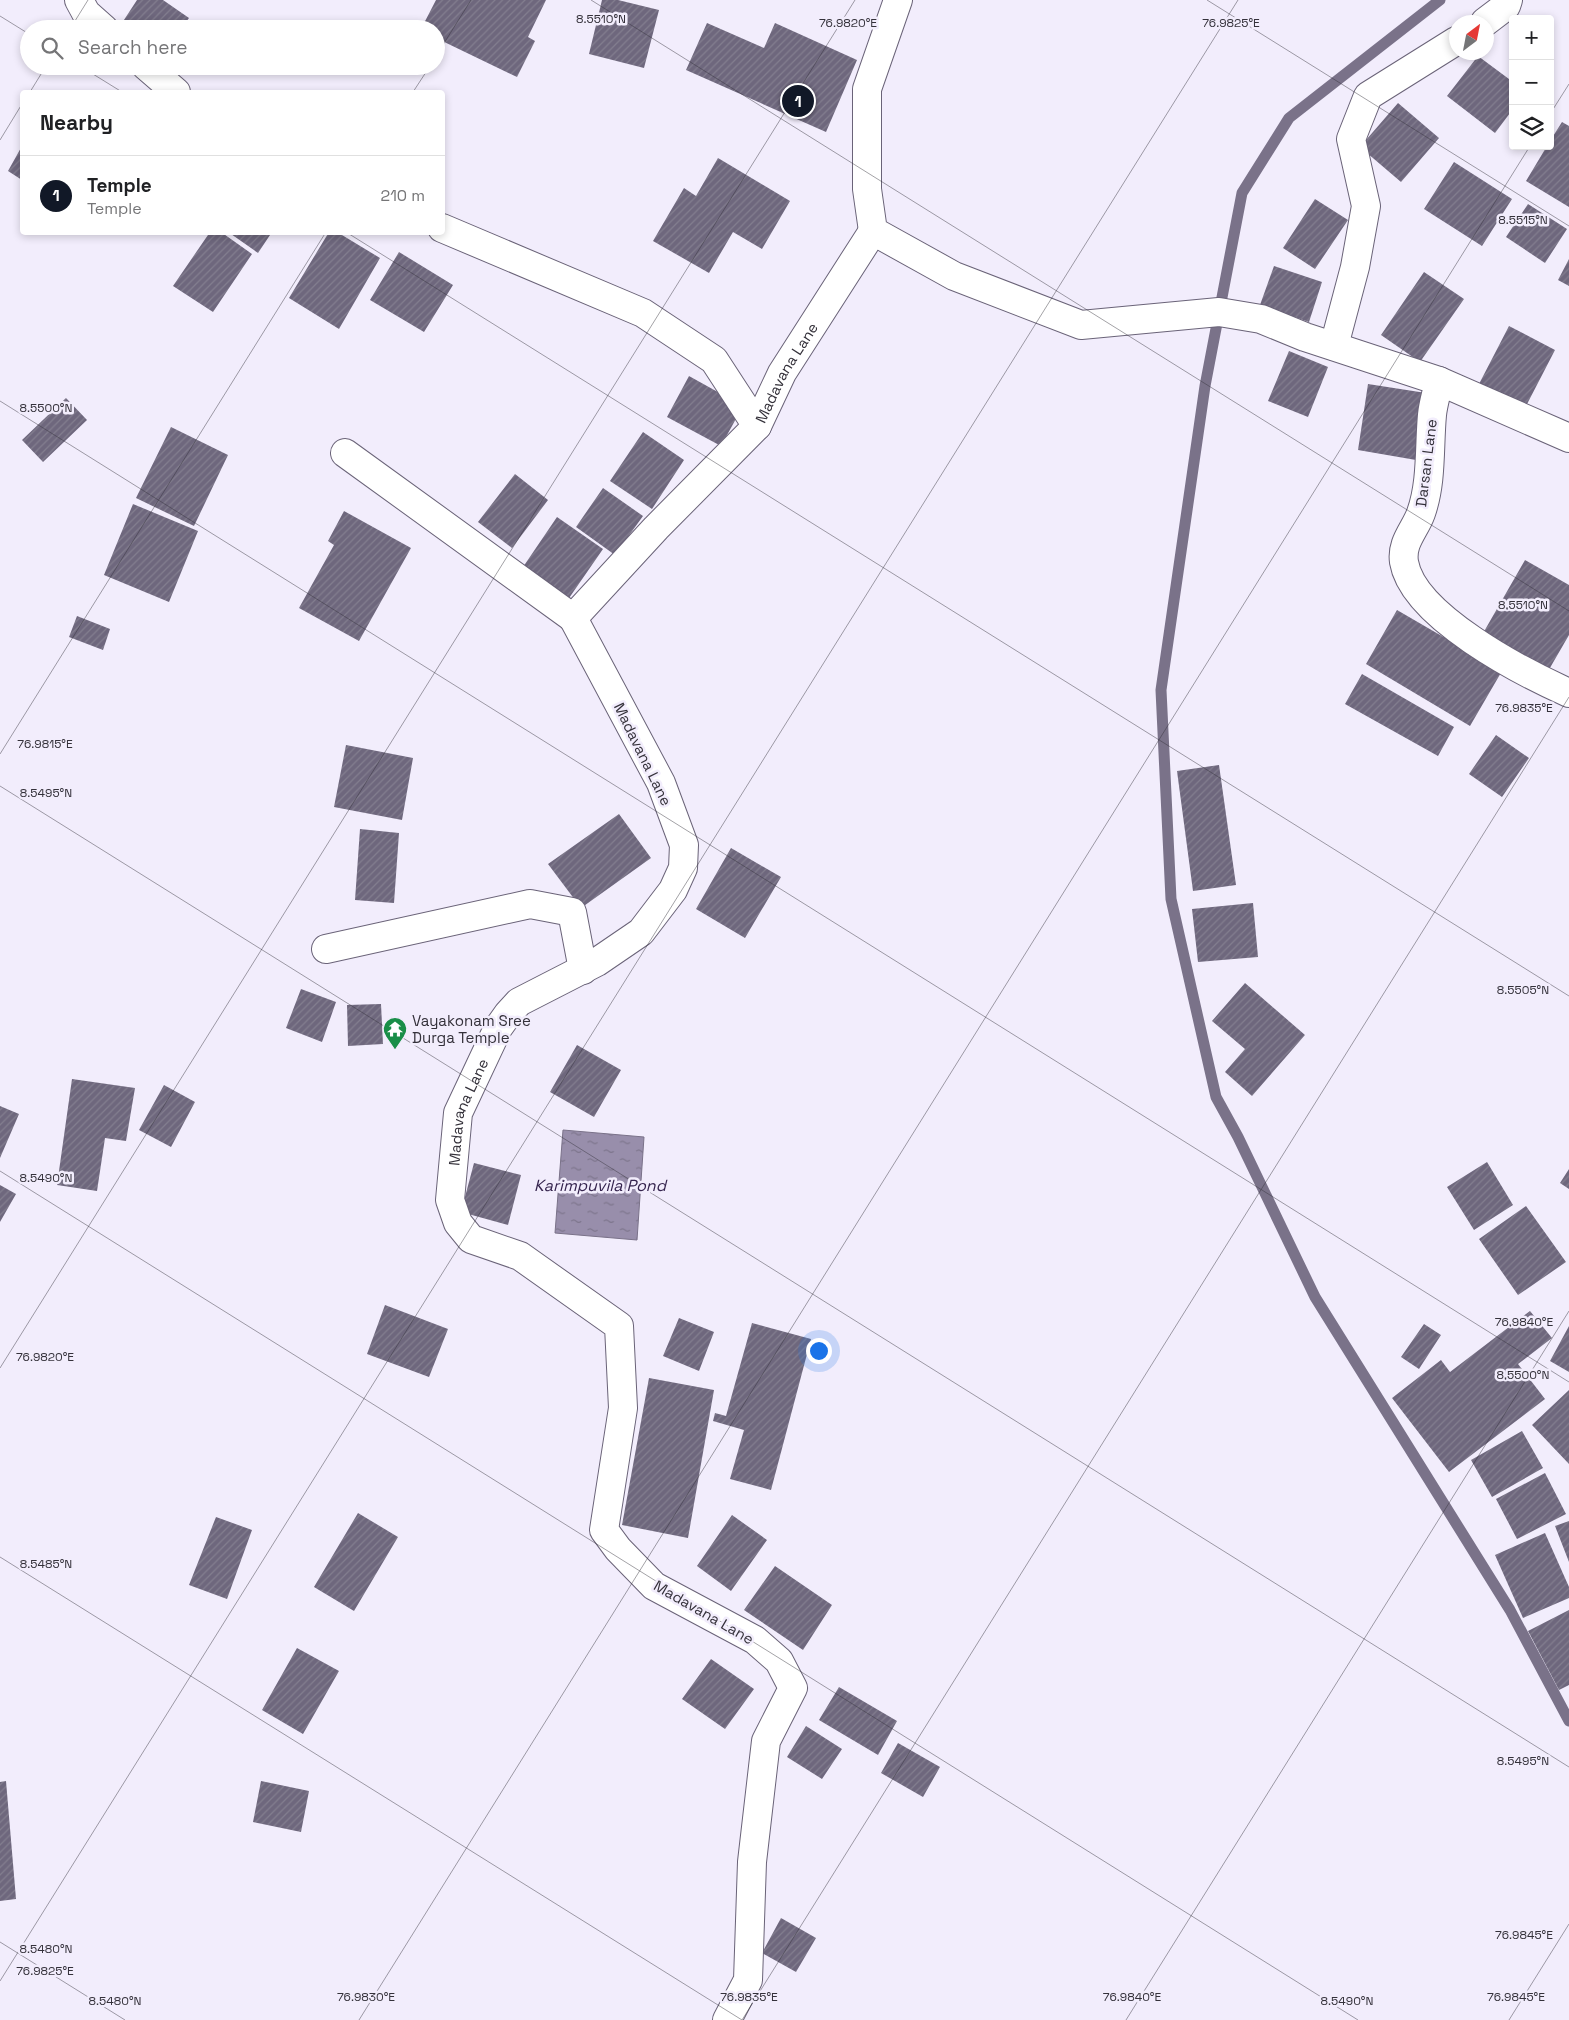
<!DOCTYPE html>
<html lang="en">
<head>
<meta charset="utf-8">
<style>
  body { margin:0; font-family:"Space Grotesk",sans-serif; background:#f2f2f2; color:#202124 }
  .controls { position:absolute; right:15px; top:15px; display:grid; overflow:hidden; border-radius:5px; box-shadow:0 2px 8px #0003 }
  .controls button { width:45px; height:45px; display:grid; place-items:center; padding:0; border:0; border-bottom:1px solid #e0e0e0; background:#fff; color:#202124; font:25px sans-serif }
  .compass { position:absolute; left:1449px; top:15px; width:45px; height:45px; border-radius:50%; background:#fff; box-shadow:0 2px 8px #0003; rotate:32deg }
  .you { position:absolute; left:818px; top:1350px; width:18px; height:18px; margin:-12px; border:4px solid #fff; border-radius:50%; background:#1a73e8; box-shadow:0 0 0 8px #1a73e833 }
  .badge { display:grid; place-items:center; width:32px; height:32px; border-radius:50%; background:#111827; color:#fff; font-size:16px; font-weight:700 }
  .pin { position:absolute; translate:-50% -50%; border:2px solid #fff; box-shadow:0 1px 5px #0006 }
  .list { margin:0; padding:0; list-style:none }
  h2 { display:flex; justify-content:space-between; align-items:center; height:65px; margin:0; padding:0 20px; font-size:21px }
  h2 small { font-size:16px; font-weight:400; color:#757577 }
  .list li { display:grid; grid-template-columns:32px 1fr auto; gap:15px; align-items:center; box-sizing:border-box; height:80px; padding:0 20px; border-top:1px solid #e0e0e0 }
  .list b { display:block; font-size:19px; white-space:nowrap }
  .list p { margin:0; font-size:16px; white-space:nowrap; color:#757577 }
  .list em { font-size:16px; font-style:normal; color:#757577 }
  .icon { flex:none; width:28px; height:28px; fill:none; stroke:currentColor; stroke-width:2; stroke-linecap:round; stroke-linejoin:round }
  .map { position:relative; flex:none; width:1569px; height:2020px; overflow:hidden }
  .search { position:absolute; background:#fff; box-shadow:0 2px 8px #0003; left:20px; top:20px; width:425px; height:55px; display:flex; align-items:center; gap:12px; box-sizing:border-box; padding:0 18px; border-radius:28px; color:#757577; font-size:19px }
  .panel { position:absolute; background:#fff; box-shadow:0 2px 8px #0003; left:20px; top:90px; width:425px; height:145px; border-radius:5px }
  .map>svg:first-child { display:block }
</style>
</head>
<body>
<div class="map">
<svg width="1569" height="2020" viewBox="0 0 1569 2020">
  <defs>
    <pattern id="water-ripples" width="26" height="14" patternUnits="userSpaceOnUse" patternTransform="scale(1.25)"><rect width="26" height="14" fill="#988eab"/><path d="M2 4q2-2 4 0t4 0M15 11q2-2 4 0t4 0" fill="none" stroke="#7d758c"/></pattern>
    <pattern id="building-hatch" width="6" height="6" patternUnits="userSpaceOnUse" patternTransform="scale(1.25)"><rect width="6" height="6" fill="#6e677d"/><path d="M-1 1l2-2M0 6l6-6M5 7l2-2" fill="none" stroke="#837e8f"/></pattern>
  </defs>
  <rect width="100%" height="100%" fill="#f2edfc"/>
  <path fill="url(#water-ripples)" stroke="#7a7289" d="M 563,1130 L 644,1137 L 637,1240 L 555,1233 Z"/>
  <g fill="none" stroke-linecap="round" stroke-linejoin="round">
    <path stroke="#7a7289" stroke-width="11" d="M 1440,0 L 1289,118 L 1242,193 L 1205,386 L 1161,690 L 1171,899 L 1216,1097 L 1238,1137 L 1315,1297 L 1510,1610 L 1569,1721"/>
  </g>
  <path fill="url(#building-hatch)" d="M 137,0 L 163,0 L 189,18 L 181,29 L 125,29 L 120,26 Z
    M 436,0 L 546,0 L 528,37 L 535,41 L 517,77 L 436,38 L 436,29 L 421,29 Z
    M 602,0 L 618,0 L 659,10 L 644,68 L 589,54 Z
    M 707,23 L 764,48 L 775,23 L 857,60 L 826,132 L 686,70 Z
    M 1478,56 L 1513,82 L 1513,109 L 1495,133 L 1447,96 Z
    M 1398,103 L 1439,138 L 1401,182 L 1360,147 Z
    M 1562,122 L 1569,126 L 1569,207 L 1526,181 L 1547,146 L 1550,146 L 1550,141 Z
    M 22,146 L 22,180 L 8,171 Z
    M 718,158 L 790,201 L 762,249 L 733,232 L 709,273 L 653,241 L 684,188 L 696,196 Z
    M 1454,162 L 1512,199 L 1482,246 L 1424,209 Z
    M 1315,199 L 1348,220 L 1315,269 L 1283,248 Z
    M 1528,204 L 1567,229 L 1545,263 L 1506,237 Z
    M 210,232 L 221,232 L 252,254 L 213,312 L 173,286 Z
    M 232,232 L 272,232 L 258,253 L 231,234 Z
    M 329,232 L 337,232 L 380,258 L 339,329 L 289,298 Z
    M 399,252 L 453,285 L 424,332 L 370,300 Z
    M 1569,259 L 1569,286 L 1558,280 Z
    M 1274,266 L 1322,282 L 1309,322 L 1260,305 Z
    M 1424,272 L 1464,299 L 1420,362 L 1381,335 Z
    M 1509,326 L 1555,350 L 1525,408 L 1479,384 Z
    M 1289,351 L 1328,367 L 1308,417 L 1268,401 Z
    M 689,376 L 743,406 L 721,446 L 667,417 Z
    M 1368,384 L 1426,393 L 1416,460 L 1358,450 Z
    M 66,398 L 87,420 L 43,462 L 22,440 Z
    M 171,427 L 228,455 L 194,526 L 136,498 Z
    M 643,432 L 684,460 L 652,509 L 610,481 Z
    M 515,474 L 548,500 L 512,548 L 478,522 Z
    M 603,488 L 643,516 L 615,555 L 576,527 Z
    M 133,504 L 198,531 L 169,602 L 104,575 Z
    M 344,511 L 411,548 L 359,641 L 299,608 L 334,545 L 328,541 Z
    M 557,517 L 603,549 L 567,601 L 521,570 Z
    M 1525,560 L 1569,585 L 1569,635 L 1547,673 L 1482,635 Z
    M 1397,610 L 1502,671 L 1470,726 L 1366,664 Z
    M 77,616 L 110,629 L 103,650 L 69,637 Z
    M 1362,674 L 1454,727 L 1438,756 L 1345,704 Z
    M 1496,735 L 1529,758 L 1502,797 L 1469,774 Z
    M 346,745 L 413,758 L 402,820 L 334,807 Z
    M 1219,765 L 1236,885 L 1193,891 L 1177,771 Z
    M 619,814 L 651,858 L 581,908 L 548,864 Z
    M 360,829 L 399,833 L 394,903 L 355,900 Z
    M 731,848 L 781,877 L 745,938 L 696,909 Z
    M 1253,903 L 1258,957 L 1198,962 L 1192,909 Z
    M 1245,983 L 1305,1035 L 1252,1096 L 1225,1072 L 1245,1049 L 1212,1021 Z
    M 301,989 L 336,1002 L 322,1042 L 286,1028 Z
    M 381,1004 L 383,1044 L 348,1046 L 347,1005 Z
    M 577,1045 L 621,1070 L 594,1117 L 550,1092 Z
    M 72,1079 L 135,1088 L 126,1141 L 105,1138 L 97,1191 L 57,1185 Z
    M 164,1085 L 195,1102 L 171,1147 L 139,1130 Z
    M 0,1106 L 19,1114 L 0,1158 Z
    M 1487,1162 L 1513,1205 L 1474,1230 L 1447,1187 Z
    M 474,1163 L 521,1175 L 508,1225 L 461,1212 Z
    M 1569,1169 L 1569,1189 L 1560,1183 Z
    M 0,1185 L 16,1194 L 0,1222 Z
    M 1526,1206 L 1566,1262 L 1518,1295 L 1479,1239 Z
    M 385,1305 L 448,1329 L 429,1377 L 367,1354 Z
    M 1530,1311 L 1552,1338 L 1518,1364 L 1545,1399 L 1449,1472 L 1392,1398 L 1441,1360 L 1450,1372 Z
    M 679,1318 L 714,1332 L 699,1371 L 663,1356 Z
    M 752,1323 L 811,1339 L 771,1490 L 730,1479 L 744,1430 L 713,1421 L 715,1413 L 726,1416 Z
    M 1424,1324 L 1441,1335 L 1419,1369 L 1401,1357 Z
    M 1569,1326 L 1569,1372 L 1550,1361 Z
    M 649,1378 L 714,1390 L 688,1538 L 622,1525 Z
    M 1569,1390 L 1569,1464 L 1532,1425 Z
    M 1522,1431 L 1543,1468 L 1492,1497 L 1471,1460 Z
    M 1545,1473 L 1566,1514 L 1517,1539 L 1496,1499 Z
    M 358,1513 L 398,1537 L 354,1611 L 314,1587 Z
    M 732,1515 L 767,1540 L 731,1591 L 697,1566 Z
    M 216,1517 L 252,1530 L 227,1599 L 189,1585 Z
    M 1569,1521 L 1569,1562 L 1555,1526 Z
    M 1545,1533 L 1569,1587 L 1569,1598 L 1523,1618 L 1495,1555 Z
    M 775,1566 L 832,1605 L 803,1650 L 744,1610 Z
    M 1569,1610 L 1569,1685 L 1559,1690 L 1528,1631 Z
    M 297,1648 L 339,1671 L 303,1734 L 262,1710 Z
    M 711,1659 L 754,1689 L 725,1729 L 682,1699 Z
    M 839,1687 L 897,1721 L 878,1755 L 819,1720 Z
    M 806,1726 L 842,1749 L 822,1779 L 787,1757 Z
    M 898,1743 L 940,1767 L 923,1797 L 881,1773 Z
    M 6,1781 L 16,1899 L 0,1901 L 0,1782 Z
    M 261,1781 L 309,1791 L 301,1832 L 253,1822 Z
    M 781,1918 L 816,1938 L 796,1972 L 762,1953 Z"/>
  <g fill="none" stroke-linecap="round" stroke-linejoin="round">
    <g stroke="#6a6378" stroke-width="30">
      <g id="street">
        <path d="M 79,0 L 86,13 L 104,29"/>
        <path d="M 898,0 L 867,89 L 867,189 L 873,231 L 954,276 L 1081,325 L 1219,312 L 1261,319 L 1305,337 L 1439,381 C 1437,392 1433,404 1432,415 C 1429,447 1432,482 1421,513 C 1415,530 1401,542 1404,562 C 1413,616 1522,672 1569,693"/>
        <path d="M 1485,22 L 1506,6 L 1508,0"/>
        <path d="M 146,66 L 176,92"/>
        <path d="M 442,228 L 643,313 L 714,360 L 757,426"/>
        <path d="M 1334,346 L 1355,267 L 1366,206 L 1351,139 L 1368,96 L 1456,41"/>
        <path d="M 1439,381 L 1569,438"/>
        <path d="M 345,453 L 573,618"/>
        <path d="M 326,949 L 530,904 L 572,912 L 583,970"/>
        <path id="s1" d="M 727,2020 L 748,1980 L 752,1862 L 766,1741 L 793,1688 L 779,1661 L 755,1640 L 654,1586 L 618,1549 L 604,1530 L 623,1408 L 619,1326 L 520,1256 L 471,1239 L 458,1223 L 450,1200 L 458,1113 L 498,1028 L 508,1014 L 519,1002 L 597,962 L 641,932 L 673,890 L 683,868 L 684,845 L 661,783 L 573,618 L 656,528 L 757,426 L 782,373 L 873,231"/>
      </g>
    </g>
    <use href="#street" stroke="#fff" stroke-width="28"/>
  </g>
  <path fill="none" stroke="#34313a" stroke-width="1" stroke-opacity="0.45" d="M 591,0 L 1569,611M 1207,0 L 1569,226M 0,16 L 29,34M 70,29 L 88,0M 436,56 L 471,0M 80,66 L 122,92M 30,92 L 46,66M 413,92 L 430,66M 1550,114 L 1569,84M 0,140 L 22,104M 346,232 L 1569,996M 0,401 L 1569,1382M 0,754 L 326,232M 0,786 L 1569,1767M 0,1171 L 1358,2020M 0,1368 L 855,0M 0,1557 L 742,2020M 0,1942 L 125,2020M 0,1981 L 1238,0M 359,2020 L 1530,146M 742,2020 L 1569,697M 1126,2020 L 1569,1311M 1509,2020 L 1569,1924"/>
  <defs>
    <g id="temple-pin" transform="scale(1.25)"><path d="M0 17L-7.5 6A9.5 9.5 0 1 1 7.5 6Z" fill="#198e48" stroke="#f2edfc"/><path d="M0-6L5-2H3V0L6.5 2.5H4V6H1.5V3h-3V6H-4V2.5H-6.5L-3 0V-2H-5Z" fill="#fff"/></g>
  </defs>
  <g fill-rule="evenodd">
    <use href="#temple-pin" x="395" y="1029"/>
  </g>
  <g text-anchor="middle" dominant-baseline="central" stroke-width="5" stroke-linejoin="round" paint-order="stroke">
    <g font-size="15" fill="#34313a" stroke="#f2edfc">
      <text stroke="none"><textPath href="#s1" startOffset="2056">Madavana Lane</textPath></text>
      <text transform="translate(1426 463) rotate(-83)">Darsan Lane</text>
      <text transform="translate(643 754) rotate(64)">Madavana Lane</text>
      <text stroke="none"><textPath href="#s1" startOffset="1111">Madavana Lane</textPath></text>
      <text transform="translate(704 1612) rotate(30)">Madavana Lane</text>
    </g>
    <g font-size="15" fill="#34313a" stroke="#f2edfc" text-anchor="start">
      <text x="412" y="1020">Vayakonam Sree<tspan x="412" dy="17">Durga Temple</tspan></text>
    </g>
    <g font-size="16" font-style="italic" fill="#35244e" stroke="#f2edfc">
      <text x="600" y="1185">Karimpuvila Pond</text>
    </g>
  </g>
  <g font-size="12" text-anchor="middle" fill="#34313a" stroke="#f2edfc" stroke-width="5" stroke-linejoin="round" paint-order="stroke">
    <text x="601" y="23">8.5510°N</text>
    <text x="848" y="27">76.9820°E</text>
    <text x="1231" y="27">76.9825°E</text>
    <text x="1523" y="224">8.5515°N</text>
    <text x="46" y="412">8.5500°N</text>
    <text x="1523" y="609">8.5510°N</text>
    <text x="1524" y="712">76.9835°E</text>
    <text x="45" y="748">76.9815°E</text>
    <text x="46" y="797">8.5495°N</text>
    <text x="1523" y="994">8.5505°N</text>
    <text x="46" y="1182">8.5490°N</text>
    <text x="1524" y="1326">76.9840°E</text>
    <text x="45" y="1361">76.9820°E</text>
    <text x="1523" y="1379">8.5500°N</text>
    <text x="46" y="1568">8.5485°N</text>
    <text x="1523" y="1765">8.5495°N</text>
    <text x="1524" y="1939">76.9845°E</text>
    <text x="46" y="1953">8.5480°N</text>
    <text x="45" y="1975">76.9825°E</text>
    <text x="366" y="2001">76.9830°E</text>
    <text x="749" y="2001">76.9835°E</text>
    <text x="1132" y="2001">76.9840°E</text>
    <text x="1516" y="2001">76.9845°E</text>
    <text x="115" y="2005">8.5480°N</text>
    <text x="1347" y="2005">8.5490°N</text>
  </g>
</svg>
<div class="controls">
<button>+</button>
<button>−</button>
<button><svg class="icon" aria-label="layers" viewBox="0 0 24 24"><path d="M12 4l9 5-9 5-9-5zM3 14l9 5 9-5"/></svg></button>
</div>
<svg class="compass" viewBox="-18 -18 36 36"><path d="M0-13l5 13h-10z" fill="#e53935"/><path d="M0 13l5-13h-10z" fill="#757577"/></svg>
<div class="you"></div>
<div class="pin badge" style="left:798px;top:101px">1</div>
<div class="search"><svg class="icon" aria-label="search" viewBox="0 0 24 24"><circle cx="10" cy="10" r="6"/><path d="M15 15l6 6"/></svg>Search here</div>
<section class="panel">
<h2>Nearby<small></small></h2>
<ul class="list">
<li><span class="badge">1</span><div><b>Temple</b><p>Temple</p></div><em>210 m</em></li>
</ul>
</section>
</div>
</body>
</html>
